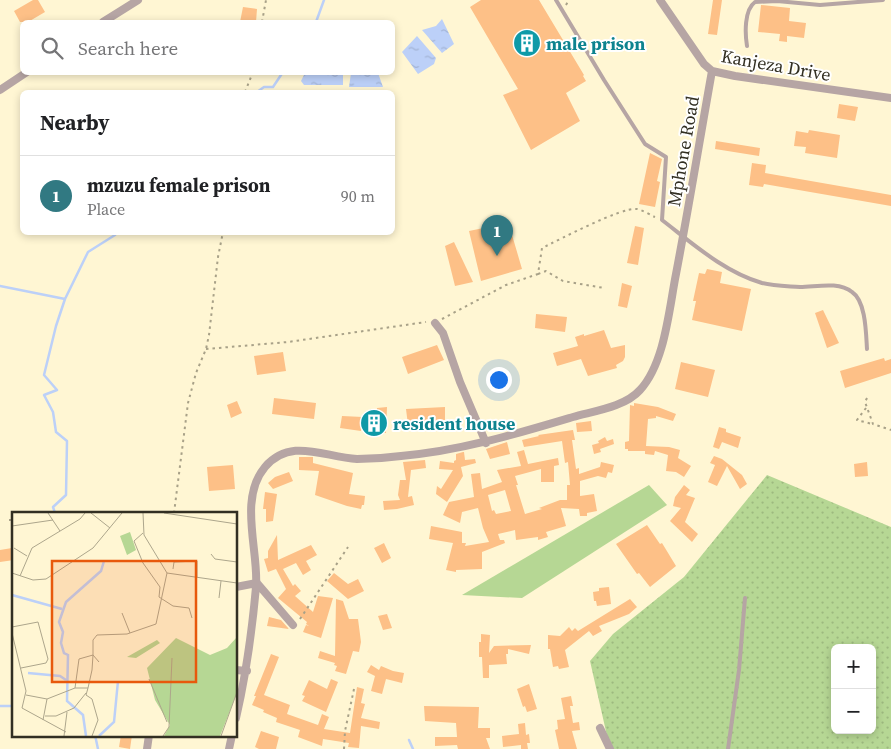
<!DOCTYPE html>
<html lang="en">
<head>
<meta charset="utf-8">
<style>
  body { margin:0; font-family:"Source Serif 4",serif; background:#f6f6f6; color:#202124 }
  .controls { position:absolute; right:15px; bottom:15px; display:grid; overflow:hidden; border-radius:8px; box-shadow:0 2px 8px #0003 }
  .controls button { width:45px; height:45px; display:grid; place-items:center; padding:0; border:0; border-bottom:1px solid #e0e0e0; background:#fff; color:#202124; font:25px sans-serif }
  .you { position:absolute; left:498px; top:379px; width:18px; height:18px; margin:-12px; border:4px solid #fff; border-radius:50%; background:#1a73e8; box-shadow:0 0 0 8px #1a73e833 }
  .badge { display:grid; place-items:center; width:32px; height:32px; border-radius:50%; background:#317982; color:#fff; font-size:16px; font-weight:700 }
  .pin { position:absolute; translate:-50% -41px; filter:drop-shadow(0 1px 2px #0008) }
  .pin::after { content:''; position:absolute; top:26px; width:18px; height:15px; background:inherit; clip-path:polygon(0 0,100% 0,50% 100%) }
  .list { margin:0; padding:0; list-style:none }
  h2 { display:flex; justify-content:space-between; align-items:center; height:65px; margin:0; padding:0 20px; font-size:21px }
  h2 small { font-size:16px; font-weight:400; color:#757577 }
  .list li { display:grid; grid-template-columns:32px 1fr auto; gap:15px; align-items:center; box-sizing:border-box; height:80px; padding:0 20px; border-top:1px solid #e0e0e0 }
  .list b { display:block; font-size:19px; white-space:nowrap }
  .list p { margin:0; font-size:16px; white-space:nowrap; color:#757577 }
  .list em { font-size:16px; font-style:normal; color:#757577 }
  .icon { flex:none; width:28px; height:28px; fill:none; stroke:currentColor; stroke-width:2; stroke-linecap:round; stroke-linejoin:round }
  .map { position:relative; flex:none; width:891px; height:749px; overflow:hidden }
  .search { position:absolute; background:#fff; box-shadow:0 2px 8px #0003; left:20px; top:20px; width:375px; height:55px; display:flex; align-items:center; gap:12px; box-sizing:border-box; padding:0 18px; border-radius:8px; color:#757577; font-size:19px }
  .panel { position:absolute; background:#fff; box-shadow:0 2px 8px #0003; left:20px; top:90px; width:375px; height:145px; border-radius:8px }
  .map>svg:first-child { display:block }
</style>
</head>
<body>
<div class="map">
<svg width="891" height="749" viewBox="0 0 891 749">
  <defs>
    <pattern id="grass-dots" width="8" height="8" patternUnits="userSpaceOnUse" patternTransform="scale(1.25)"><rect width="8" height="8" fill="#b6d794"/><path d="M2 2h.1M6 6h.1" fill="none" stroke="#9db97f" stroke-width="1.8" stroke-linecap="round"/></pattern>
    <pattern id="water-ripples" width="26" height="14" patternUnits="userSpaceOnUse" patternTransform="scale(1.25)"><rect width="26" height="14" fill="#bcd0f8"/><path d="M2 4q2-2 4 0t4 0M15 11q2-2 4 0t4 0" fill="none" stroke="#a2b3d4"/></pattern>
  </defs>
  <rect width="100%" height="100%" fill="#fff6d3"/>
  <path fill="url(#grass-dots)" fill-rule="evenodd" d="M 767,475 L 891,527 L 891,749 L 610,749 L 590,661 L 613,634 L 684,577 ZM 835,648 L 872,648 L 872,730 L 835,730 Z"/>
  <path fill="#b6d794" d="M 649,485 L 667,505 L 522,598 L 462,595 Z"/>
  <path fill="url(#water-ripples)" d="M 442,19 L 454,44 L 442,53 L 422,30 L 436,26 Z
    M 417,36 L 436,58 L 434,64 L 418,74 L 402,52 Z
    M 305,73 L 343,73 L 343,85 L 304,85 L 301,81 Z
    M 351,73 L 378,73 L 383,87 L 349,87 Z"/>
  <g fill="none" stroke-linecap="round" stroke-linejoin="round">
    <path stroke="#bcd0f8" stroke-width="2.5" d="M 316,22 L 324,0
      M 257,92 L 264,87 L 273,87 L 283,72
      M 0,286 L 65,299
      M 55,513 L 53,507 L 66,495 L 67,441 L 56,432 L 53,412 L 44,395 L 57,390 L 44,375 L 56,326 L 65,299 L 88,252 L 115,235 L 117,232
      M 0,706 L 14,706
      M 95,735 L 98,749
      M 409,740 L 413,749"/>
  </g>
  <path fill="#fdc087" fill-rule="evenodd" d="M 33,0 L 38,0 L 45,12 L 28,22 L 20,22 L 14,11 Z
    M 481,0 L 539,0 L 584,75 L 583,76 L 586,81 L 566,93 L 580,121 L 531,150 L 503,95 L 518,89 L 470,7 Z
    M 713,0 L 722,0 L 717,35 L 708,34 Z
    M 761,5 L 790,8 L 789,21 L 806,23 L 804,38 L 787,36 L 787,42 L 779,41 L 780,34 L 758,32 Z
    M 243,7 L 257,9 L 256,22 L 240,22 Z
    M 839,104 L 858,107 L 855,121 L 837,118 Z
    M 809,130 L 840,135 L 837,158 L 805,153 L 806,147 L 794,146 L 796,131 L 808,133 Z
    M 716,141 L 760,148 L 759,156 L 715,149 Z
    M 650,153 L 662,159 L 657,181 L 660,182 L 655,207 L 639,204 Z
    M 752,163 L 766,165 L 765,173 L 891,195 L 891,206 L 764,184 L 763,187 L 749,185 Z
    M 498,225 L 503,230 L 510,228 L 522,269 L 481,281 L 469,231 Z
    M 635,226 L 644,228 L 638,265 L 627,263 Z
    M 454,242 L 473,282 L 455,286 L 445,246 Z
    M 707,269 L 722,272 L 720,283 L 751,289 L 742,331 L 692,320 L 696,301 L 693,301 L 699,273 L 705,274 Z
    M 622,283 L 632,286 L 627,308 L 618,306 Z
    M 823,310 L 839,343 L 827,348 L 815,313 Z
    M 536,314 L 567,317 L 565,332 L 535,328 Z
    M 604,330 L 611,348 L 625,345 L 625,357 L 623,361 L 616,365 L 617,368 L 588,376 L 581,359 L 557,366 L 553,353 L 578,346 L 575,337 L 584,334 L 584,336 Z
    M 437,345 L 444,360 L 408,374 L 402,357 Z
    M 283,352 L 286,371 L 257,375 L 254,356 Z
    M 884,358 L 885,361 L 891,359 L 891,373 L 845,388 L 840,371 Z
    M 681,362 L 715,370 L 708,397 L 675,389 Z
    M 274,398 L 316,403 L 314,419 L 272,414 Z
    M 237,401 L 242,413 L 231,418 L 227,405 Z
    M 634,403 L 658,407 L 676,414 L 673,421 L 656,416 L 656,418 L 648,419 L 646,446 L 669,447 L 680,450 L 678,458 L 691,466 L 684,477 L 676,472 L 666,471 L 668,455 L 655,451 L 654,455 L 645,454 L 645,451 L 628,451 L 628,449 L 625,449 L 625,442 L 629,441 L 630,405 L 634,406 Z
    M 387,407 L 386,433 L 380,433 L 376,436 L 368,436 L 368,423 L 363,423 L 364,416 L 377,416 L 377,408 Z
    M 445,407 L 445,422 L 426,424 L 428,426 L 408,425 L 406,409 Z
    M 342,416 L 363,417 L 361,431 L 340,428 Z
    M 591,421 L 592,431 L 577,432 L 576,423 Z
    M 719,427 L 726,429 L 726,432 L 741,437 L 738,448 L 722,442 L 719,449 L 713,447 Z
    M 573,430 L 575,440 L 572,440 L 576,469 L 579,468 L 579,474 L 600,467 L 601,462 L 614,465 L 612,473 L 608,472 L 606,478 L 598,476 L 580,481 L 580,496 L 594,494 L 597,511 L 587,513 L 587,516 L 580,516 L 579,509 L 561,508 L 566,526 L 546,532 L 548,537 L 538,540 L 538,537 L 516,540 L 515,530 L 498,534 L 500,540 L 504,540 L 505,543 L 482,552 L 482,569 L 456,570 L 456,572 L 446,570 L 453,543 L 429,539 L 431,526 L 462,532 L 462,543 L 466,543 L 465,546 L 489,542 L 483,528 L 478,508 L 462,512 L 460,523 L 443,515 L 449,502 L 474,497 L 471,474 L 480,473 L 482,489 L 502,482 L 497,470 L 521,466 L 517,452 L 524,450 L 528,464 L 558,458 L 559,465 L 554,466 L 554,482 L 541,482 L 541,469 L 515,476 L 518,485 L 516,485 L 525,514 L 542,509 L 539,508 L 560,500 L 567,500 L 567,485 L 570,485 L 568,462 L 565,463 L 562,441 L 524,447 L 522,440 L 539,436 L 538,435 ZM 505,490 L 511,511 L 496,514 L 494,510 L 492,511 L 488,495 Z
    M 605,437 L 607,441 L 613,439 L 614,444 L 600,449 L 601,452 L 594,454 L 592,445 L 599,443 L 598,441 Z
    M 507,442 L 510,454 L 490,459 L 486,449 Z
    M 463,452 L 464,452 L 465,460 L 475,459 L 476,463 L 461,467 L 463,476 L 447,502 L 436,494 L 437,486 L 441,489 L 453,470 L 439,469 L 440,461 L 454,463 L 454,461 L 456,460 L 456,454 Z
    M 714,456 L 722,459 L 742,475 L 747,484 L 740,489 L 727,466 L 717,486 L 708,482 L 715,465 L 710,463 Z
    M 299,457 L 313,457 L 313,463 L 353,473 L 349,494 L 365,496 L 364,505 L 362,505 L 361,509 L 347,506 L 315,495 L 319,471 L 299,470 Z
    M 425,460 L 426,468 L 411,470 L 408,497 L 412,496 L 414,505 L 397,509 L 384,510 L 383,501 L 400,500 L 398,495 L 400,480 L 406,480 L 403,462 Z
    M 867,462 L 868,476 L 855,477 L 854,464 Z
    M 233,465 L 235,489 L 209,491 L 207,467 Z
    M 289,472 L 293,481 L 273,489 L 268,483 L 275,477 Z
    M 684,485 L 690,490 L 686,495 L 695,498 L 685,522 L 698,534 L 692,542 L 670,521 L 681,508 L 673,506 L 675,497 Z
    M 265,492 L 277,494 L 273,521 L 266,522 L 266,509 L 263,509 Z
    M 647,525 L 660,544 L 662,543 L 676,566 L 650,587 L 639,573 L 637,574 L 616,544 Z
    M 277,535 L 278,560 L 311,545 L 317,555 L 306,561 L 311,570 L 303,575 L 296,563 L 283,569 L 293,586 L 295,584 L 301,591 L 295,596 L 313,612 L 318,596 L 333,598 L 321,638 L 303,632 L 306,625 L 309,626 L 306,624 L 307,622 L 278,598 L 286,589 L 276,569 L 268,572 L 264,559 L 268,558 L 268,551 Z
    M 384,543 L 391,558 L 382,563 L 374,548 Z
    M 12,548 L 14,560 L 0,562 L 0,550 Z
    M 334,573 L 348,584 L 358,579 L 364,591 L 348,599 L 327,581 Z
    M 609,587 L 611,604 L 597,606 L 596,601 L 594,601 L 593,592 L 599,591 L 599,588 Z
    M 336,599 L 343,601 L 349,619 L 358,619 L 361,642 L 359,652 L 353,651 L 346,674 L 335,671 L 337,666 L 334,665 L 335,663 L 318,658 L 320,651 L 335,656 Z
    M 630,599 L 637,607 L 629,614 L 599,626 L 602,631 L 593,636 L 589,631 L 565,650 L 569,667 L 559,669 L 558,666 L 553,667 L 550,649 L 548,649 L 548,635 L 560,636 L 569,627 L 572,631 L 575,628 L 578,631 Z
    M 387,614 L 392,628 L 383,630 L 378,616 Z
    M 269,617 L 281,620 L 289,629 L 267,626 Z
    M 481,634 L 490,635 L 489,653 L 494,646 L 531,645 L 529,654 L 508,649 L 508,654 L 506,654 L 507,664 L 489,665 L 489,678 L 483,678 L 482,657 L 479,657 L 479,642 L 481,642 Z
    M 271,654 L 279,657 L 264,695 L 290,705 L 287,714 L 318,725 L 322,714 L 329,717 L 324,729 L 350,733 L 357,687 L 364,689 L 361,703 L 365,704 L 361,718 L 380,722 L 379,729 L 361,726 L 359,748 L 348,747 L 349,743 L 323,739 L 322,746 L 298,737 L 300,730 L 276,722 L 277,718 L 263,712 L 264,710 L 252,705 L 256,696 L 254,696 Z
    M 371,665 L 379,670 L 381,666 L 393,671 L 404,673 L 402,683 L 386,679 L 382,694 L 371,691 L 375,676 L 367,672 Z
    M 331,679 L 338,682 L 326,712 L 302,701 L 305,696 L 302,695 L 309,680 L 327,689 Z
    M 529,684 L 537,709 L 527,712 L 525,706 L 523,707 L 517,689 Z
    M 571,696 L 573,706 L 570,706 L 573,723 L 579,722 L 580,730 L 572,731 L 577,749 L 559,749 L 555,730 L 558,729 L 557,720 L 565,719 L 561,698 Z
    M 424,706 L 479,707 L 478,728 L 490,728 L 490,738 L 486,738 L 490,749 L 458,749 L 457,745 L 435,746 L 435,737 L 457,737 L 456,723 L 425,721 Z
    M 525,723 L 526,735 L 529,734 L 530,743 L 527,743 L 528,749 L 521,749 L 521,745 L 503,747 L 502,736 L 519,734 L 518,724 Z
    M 261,731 L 279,737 L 276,749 L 259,749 L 255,747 Z
    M 121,735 L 132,735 L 130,749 L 119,747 Z"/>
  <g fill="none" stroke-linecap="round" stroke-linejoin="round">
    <path stroke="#a8a188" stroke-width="2" stroke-dasharray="2.5 4" stroke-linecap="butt" d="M 566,5 L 569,0
      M 262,22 L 266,0
      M 245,92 L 253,72
      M 538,274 L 546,271 L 563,281 L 604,288
      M 442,319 L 506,285 L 538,274 L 542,248 C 559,240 621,207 637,209 C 643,210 650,215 655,217
      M 206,349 L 288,342 L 426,322
      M 867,398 L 865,402 L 873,424 L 891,430
      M 866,408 L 857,420 L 872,424
      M 174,513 L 188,403 L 196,373 L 206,349 L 209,335 L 218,257 L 223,232
      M 9,520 L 14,520
      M 300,619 L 348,547
      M 344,749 L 345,731 L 354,689"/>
    <path stroke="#b6a5a4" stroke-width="4" d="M 556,0 L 604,80 L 645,144 L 666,157 L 662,220 C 692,243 724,272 762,283 C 774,286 787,286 800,287 C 816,287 838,281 852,292 C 866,301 866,334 867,349
      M 747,46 C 745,34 744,10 755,2 L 777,1 L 820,5 L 883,0
      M 728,749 L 739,670 L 745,598"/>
    <path stroke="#b6a5a4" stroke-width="8" d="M 660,0 L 704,64 L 712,71 L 735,76 L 891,98
      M 103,22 L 138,0
      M 0,90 L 27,72
      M 435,323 L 443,333 L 460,382 L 486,443
      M 257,583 L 293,625
      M 236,587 L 257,583
      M 236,670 L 247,671
      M 236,718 C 246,675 252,631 256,587 C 259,551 238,499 265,467 C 291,437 323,457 357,459 C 371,459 386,458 401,456 C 460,451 516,434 573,417 C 594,411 625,407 640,390 C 665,363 669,309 676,274 C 689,206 700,138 712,71
      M 600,728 L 610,749
      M 147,749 L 149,735
      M 229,749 L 232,735"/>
  </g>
  <defs>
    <g id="building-disc" transform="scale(1.4375)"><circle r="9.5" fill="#0f9aa8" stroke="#fff"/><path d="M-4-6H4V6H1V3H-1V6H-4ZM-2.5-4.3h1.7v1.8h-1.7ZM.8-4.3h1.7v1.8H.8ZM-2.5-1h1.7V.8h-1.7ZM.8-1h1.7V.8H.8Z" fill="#fff"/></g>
  </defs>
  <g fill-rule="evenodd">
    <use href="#building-disc" x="527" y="43"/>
    <use href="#building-disc" x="374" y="423"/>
  </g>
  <g text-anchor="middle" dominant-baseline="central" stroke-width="4" stroke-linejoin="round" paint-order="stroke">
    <g font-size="18" font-weight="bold" fill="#0d838f" stroke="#fff" text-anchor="start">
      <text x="546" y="43">male prison</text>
      <text x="393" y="423">resident house</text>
    </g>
    <g font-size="18" fill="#322f22" stroke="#fff">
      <text transform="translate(776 65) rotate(10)">Kanjeza Drive</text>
      <text transform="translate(683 151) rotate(-80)">Mphone Road</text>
    </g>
  </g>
  <g transform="translate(12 512)">
    <rect width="225" height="225" fill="#fff6d3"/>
    <path d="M 225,125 L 225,181 L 208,224 L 152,224 L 158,213 L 143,188 L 135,156 L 164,126 L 198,143 L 215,136 Z" fill="#b6d794"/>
    <path d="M 118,20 L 124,38 L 115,43 L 108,24 ZM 145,128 L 148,131 L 124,146 L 115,145 Z" fill="#b6d794"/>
    <path fill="none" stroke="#bcd0f8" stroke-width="2.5" d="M 0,83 L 50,97M 16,161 L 48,164 L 54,168M 74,224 L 71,203 L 55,189 L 56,143 L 52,141 L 49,131 L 51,120 L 47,110 L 54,90 L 89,59 L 92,49M 87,224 L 102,210 L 106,169"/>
    <path fill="none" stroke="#ada68c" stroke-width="1" d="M 36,1 L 48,19M 79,1 L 98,16M 131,1 L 132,23 L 155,61 L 225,71M 152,1 L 225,12M 0,14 L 41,8M 131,21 L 122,29 L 131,51 L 148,75 L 147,85 L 161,94 L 177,96 L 180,106M 2,36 L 15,44M 199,42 L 203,47 L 225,50M 161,57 L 162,50 L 185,49 L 185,65M 0,61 L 21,68 L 34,67 L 81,36 L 110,1M 8,64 L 20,36 L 68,7 L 73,1M 207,86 L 209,69M 110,101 L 118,121M 0,115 L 26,110 L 36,147 L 34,151 L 9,156M 0,121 L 14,179 L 10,196 L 54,220M 87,150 L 81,143 L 67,147 L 63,176 L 76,176 L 80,158 L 81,143 L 81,128 L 85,123 L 115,122 L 144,112 L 155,61M 137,167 L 155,210M 76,176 L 74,183 L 80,187 L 86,208 L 80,224M 14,183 L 35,187 L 31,208M 35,187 L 63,176M 33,204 L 44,204 L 62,196 L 74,181M 52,224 L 55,200M 151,224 L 157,215 L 160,146M 209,224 L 225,180"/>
    <path fill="#e8590c" fill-opacity="0.15" stroke="#e8590c" stroke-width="2.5" d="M 40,49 L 184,49 L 184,170 L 40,170 Z"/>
    <rect width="225" height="225" fill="none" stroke="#322f22" stroke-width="2.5"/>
  </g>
</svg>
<div class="controls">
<button>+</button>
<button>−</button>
</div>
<div class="you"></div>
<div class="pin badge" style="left:497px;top:256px">1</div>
<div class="search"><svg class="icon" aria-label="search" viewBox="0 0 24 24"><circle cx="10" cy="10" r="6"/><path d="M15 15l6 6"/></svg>Search here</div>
<section class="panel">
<h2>Nearby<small></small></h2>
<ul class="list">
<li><span class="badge">1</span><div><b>mzuzu female prison</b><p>Place</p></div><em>90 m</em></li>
</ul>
</section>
</div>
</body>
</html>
